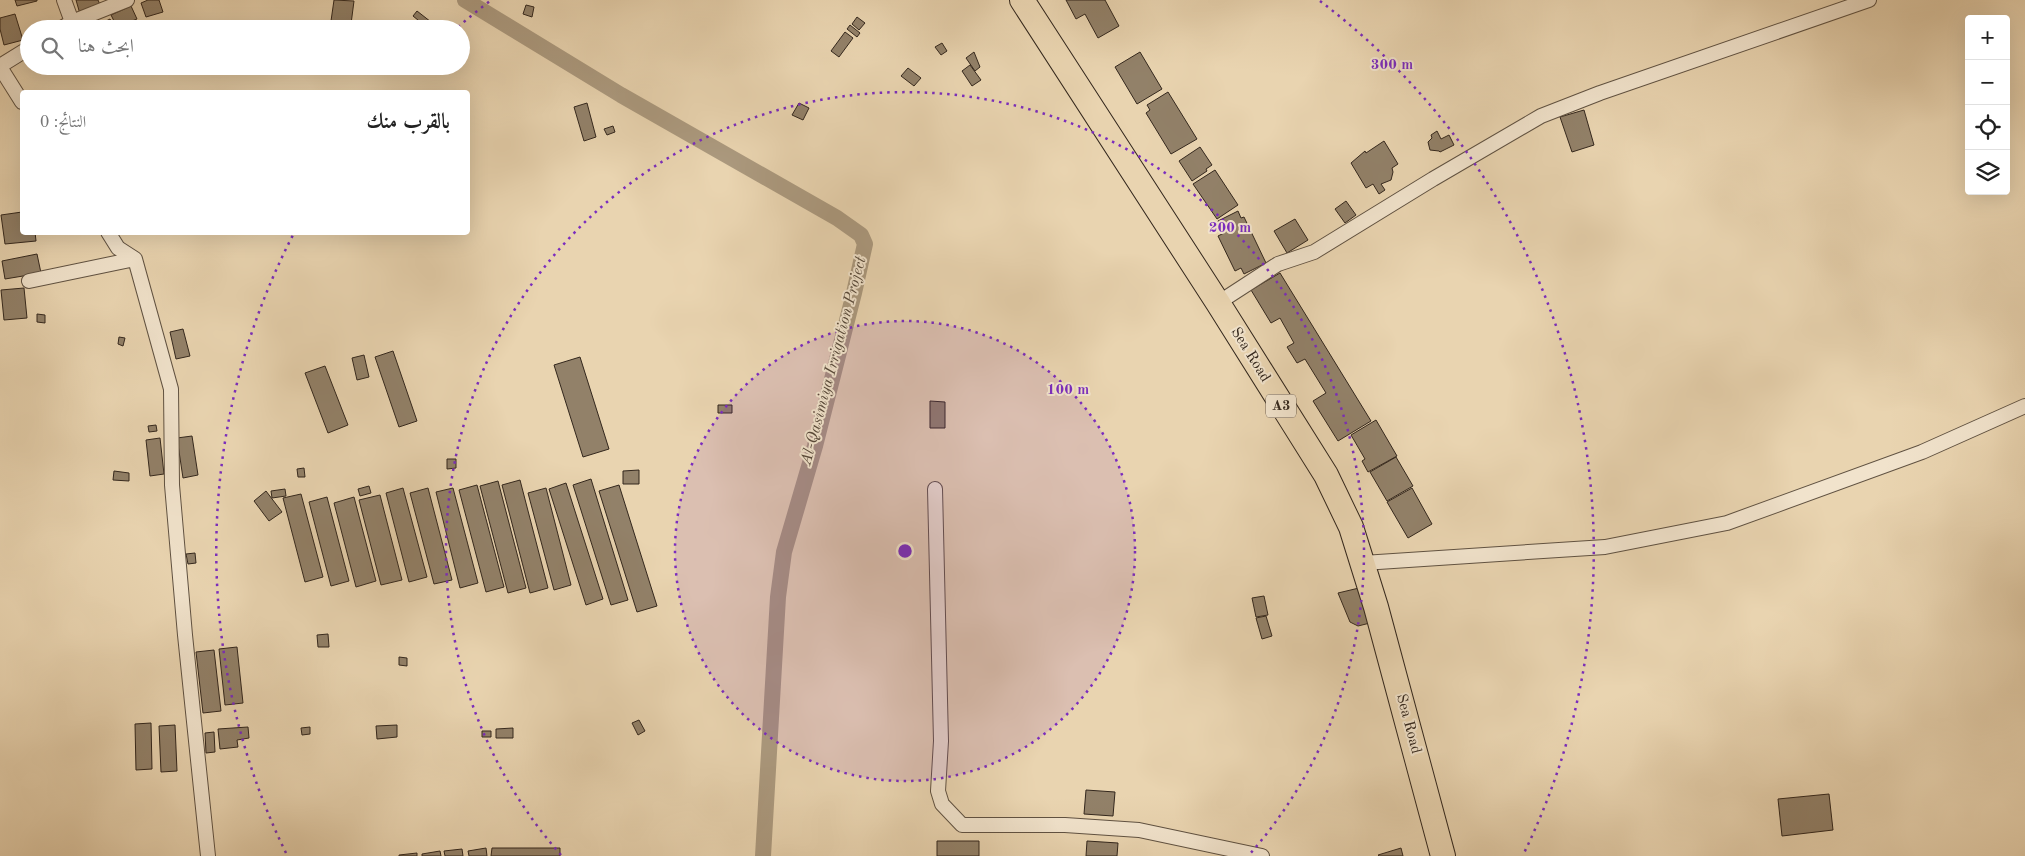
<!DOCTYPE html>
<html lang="ar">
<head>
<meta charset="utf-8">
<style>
  body { margin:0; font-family:"Old Standard TT",Amiri,serif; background:#f2f2f2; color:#222; direction:rtl }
  .controls { position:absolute; right:15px; top:15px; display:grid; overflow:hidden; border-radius:5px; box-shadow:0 5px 20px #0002 }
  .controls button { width:45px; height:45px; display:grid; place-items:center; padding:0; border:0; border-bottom:1px solid #e0e0e0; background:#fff; color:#222; font:25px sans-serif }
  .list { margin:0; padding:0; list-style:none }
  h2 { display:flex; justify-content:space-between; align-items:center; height:65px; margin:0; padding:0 20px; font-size:21px }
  h2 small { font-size:16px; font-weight:400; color:#767676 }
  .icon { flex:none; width:28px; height:28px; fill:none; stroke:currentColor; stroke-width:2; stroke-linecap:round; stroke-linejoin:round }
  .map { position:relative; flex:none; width:2025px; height:856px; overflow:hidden; direction:ltr }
  .search { position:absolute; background:#fff; box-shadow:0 5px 20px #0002; left:20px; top:20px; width:450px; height:55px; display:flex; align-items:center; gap:12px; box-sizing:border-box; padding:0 18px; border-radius:28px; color:#767676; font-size:19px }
  .panel { position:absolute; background:#fff; box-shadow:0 5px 20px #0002; left:20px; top:90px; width:450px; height:145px; border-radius:5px; direction:rtl }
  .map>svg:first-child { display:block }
</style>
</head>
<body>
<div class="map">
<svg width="2025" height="856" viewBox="0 0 2025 856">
  <rect width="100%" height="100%" fill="#e9d4b0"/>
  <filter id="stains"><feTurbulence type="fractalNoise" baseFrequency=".004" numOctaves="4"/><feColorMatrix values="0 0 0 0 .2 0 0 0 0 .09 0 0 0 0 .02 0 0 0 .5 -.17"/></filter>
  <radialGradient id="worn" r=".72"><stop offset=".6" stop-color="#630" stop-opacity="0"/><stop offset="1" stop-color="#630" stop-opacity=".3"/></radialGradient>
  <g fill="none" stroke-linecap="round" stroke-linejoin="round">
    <path stroke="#ab997e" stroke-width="16" d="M 465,0 L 621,95 L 837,218 L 861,235 L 865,244 L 854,293 L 815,446 L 784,552 L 778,597 L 763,856"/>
  </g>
  <path fill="#928169" stroke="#33271d" d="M 15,0 L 37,0 L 37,1 L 17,6 Z
    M 76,0 L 98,0 L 101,7 L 80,14 Z
    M 148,0 L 159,0 L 163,12 L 146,17 L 141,3 Z
    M 334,0 L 354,1 L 351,24 L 331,21 Z
    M 1066,0 L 1105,0 L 1119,26 L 1098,38 L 1085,14 L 1076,19 Z
    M 526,5 L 534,7 L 532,17 L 523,14 Z
    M 131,6 L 137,19 L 117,27 L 111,15 Z
    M 417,11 L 440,29 L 429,29 L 413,16 Z
    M 15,14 L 23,40 L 4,45 L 0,29 L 0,18 Z
    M 857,17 L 865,23 L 859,30 L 852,24 Z
    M 110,19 L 114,27 L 102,29 L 100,24 Z
    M 850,25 L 860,33 L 857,37 L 847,29 Z
    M 845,32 L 853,38 L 839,57 L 831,51 Z
    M 942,43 L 947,51 L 941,55 L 935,47 Z
    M 974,52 L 980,67 L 975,71 L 966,58 Z
    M 1140,52 L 1162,89 L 1137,104 L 1115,67 Z
    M 970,65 L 981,80 L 972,86 L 962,71 Z
    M 908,68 L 921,78 L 914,86 L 901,76 Z
    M 1168,92 L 1197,139 L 1171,154 L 1146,113 L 1150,110 L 1147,105 Z
    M 587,103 L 596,137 L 584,141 L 574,107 Z
    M 799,103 L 809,108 L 803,120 L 792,115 Z
    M 1584,110 L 1594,145 L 1572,152 L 1560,117 Z
    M 613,126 L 615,132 L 607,135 L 604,129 Z
    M 1437,131 L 1441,139 L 1449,135 L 1454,145 L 1440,152 L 1439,151 L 1430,150 L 1428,142 L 1432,138 L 1431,135 Z
    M 1384,141 L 1398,164 L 1392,168 L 1393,172 L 1391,180 L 1381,184 L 1385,190 L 1379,194 L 1373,184 L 1366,188 L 1351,163 L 1365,151 L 1366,153 Z
    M 1200,147 L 1212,165 L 1206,169 L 1207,171 L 1192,181 L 1179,161 Z
    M 1215,170 L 1238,205 L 1217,219 L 1193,184 Z
    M 1346,201 L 1356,215 L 1345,223 L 1335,209 Z
    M 1238,211 L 1241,218 L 1244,217 L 1266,263 L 1244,274 L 1241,268 L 1235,271 L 1218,236 L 1224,233 L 1218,221 Z
    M 22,212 L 22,232 L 35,232 L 36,241 L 5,244 L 1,215 Z
    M 1295,219 L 1308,240 L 1287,253 L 1274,231 Z
    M 37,254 L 41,273 L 5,279 L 2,261 Z
    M 1280,273 L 1371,421 L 1338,441 L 1313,401 L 1326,393 L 1305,359 L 1297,363 L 1287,347 L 1294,343 L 1280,318 L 1271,323 L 1251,290 Z
    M 24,288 L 27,318 L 4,320 L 1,290 Z
    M 37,314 L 45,315 L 45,323 L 37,322 Z
    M 183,329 L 190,356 L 176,359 L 170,332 Z
    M 119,337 L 125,338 L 123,346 L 118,344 Z
    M 393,351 L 417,421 L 399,427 L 375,357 Z
    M 364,355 L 369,377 L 357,380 L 352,358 Z
    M 580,357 L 609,449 L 583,457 L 554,365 Z
    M 325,366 L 348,425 L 328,433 L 305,373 Z
    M 930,401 L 945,402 L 945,428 L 930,428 Z
    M 718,405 L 732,405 L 732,413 L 718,413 Z
    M 1376,420 L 1397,456 L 1368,472 L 1362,461 L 1365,459 L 1351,435 Z
    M 156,425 L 157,431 L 149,432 L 148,426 Z
    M 192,436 L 198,475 L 183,478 L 177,438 Z
    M 160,438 L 164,474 L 150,476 L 146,440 Z
    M 1396,457 L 1413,486 L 1387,501 L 1370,472 Z
    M 447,459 L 456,459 L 456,468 L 447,469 Z
    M 304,468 L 305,477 L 298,477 L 297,469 Z
    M 639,470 L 639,484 L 623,484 L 623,471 Z
    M 114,471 L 129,473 L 129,481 L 113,480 Z
    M 591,479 L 628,600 L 611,605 L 573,485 Z
    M 520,480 L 548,588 L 530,593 L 502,485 Z
    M 498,481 L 526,588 L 508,593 L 480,486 Z
    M 566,483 L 603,599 L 586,605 L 549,489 Z
    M 477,485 L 504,587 L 486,592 L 459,490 Z
    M 619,485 L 657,606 L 637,612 L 599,491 Z
    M 369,486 L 371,493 L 360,496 L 358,489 Z
    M 403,488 L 427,577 L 409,582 L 386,493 Z
    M 428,488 L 452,580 L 434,584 L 410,493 Z
    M 453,488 L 478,583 L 460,588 L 436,492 Z
    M 546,488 L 571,585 L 554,590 L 528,493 Z
    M 1412,488 L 1432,524 L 1408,538 L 1387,502 Z
    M 285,489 L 286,496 L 272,498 L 271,491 Z
    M 266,491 L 282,512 L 269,521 L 254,501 Z
    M 301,494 L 323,577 L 305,582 L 283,498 Z
    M 380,495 L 402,580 L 381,585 L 359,500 Z
    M 327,497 L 349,581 L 331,586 L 309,502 Z
    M 354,497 L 376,581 L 356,587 L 334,503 Z
    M 195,553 L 196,563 L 188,564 L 186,554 Z
    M 1359,588 L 1370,623 L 1358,626 L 1350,622 L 1338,593 Z
    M 1264,596 L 1268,615 L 1256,617 L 1252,598 Z
    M 1266,616 L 1272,636 L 1262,639 L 1256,618 Z
    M 328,634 L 329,647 L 318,647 L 317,635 Z
    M 237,647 L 243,703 L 225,705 L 219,649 Z
    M 214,650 L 221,711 L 203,713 L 196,652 Z
    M 399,657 L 407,658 L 407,666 L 399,665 Z
    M 639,720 L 645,731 L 638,735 L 632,723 Z
    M 151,723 L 152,769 L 136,770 L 135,724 Z
    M 175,725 L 177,771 L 161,772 L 159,726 Z
    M 397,725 L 397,737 L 377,739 L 376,726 Z
    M 248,727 L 249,738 L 237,740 L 238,747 L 220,749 L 218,729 Z
    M 310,727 L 310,734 L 302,735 L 301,728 Z
    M 513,728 L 513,738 L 496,738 L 496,729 Z
    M 482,731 L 491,731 L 491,737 L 482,737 Z
    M 214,732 L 215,752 L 206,753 L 205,733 Z
    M 1086,790 L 1115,792 L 1113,816 L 1084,814 Z
    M 1829,794 L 1833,830 L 1782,836 L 1778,799 Z
    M 937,841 L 979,841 L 979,856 L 937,856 Z
    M 1087,841 L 1118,843 L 1117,856 L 1086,856 Z
    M 486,848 L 487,856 L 469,856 L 468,851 Z
    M 492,848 L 560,848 L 560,856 L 491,856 Z
    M 1401,848 L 1403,856 L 1379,856 L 1378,855 Z
    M 462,849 L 463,856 L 445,856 L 444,851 Z
    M 440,851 L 441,856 L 422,856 L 422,854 Z
    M 417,853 L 417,856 L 399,856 L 399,855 Z"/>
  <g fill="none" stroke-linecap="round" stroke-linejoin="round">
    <g stroke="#605242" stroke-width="16">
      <path id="minor" d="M 64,0 L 72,22
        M 60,29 L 72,22 L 127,0
        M 0,66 L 29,48
        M 0,67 L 22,102
        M 108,232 L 118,248 L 135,259 L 171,389 L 172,485 L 185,635 L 208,856
        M 29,281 L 135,259
        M 1218,303 L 1278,264 L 1314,252 L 1433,179 L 1541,116 L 1600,93 L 1869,0
        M 935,489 L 941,741 L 938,791 L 942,804 L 962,825 L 1065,825 L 1139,830 L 1262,856
        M 1363,563 L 1605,547 L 1727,523 L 1922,452 L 2025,406"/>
    </g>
    <g stroke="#33271d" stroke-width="26">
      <path id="trunk" d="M 1022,0 L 1218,303 L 1326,475 L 1351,527 L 1376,607 L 1443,856"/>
    </g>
    <use href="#minor" stroke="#f1e3cc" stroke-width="14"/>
    <use href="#trunk" stroke="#e9d4b0" stroke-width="24"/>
  </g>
  <circle cx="905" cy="551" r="230" fill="#7b2cbf" fill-opacity=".12"/>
  <g fill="none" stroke="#7b2cbf" stroke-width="2.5" stroke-dasharray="2.5 5">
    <circle cx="905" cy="551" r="230"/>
    <path d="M561 855A459 459 0 1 1 1249 855"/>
    <path d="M286 853A689 689 0 0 1 294 233M458 27A689 689 0 0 1 490 1M1320 1A689 689 0 0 1 1524 853"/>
  </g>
  <g text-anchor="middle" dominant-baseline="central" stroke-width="4" stroke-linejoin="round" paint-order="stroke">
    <rect fill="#f1e3cc" stroke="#6c5f52" stroke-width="1" x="1266" y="394.5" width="30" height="23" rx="4"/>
    <g font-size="14" font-weight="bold" fill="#33271d">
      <text x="1281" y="406">A3</text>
    </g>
    <g font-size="15" fill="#33271d" stroke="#f1e3cc">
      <text transform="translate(1250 355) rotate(58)">Sea Road</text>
      <text transform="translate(1408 724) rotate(75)">Sea Road</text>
    </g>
    <g font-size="16" font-style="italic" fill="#57493a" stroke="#f1e3cc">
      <text transform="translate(834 361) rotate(-75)">Al-Qasimiya Irrigation Project</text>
    </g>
  </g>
  <circle cx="905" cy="551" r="8" fill="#7b2cbf" stroke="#f1e3cc" stroke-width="2.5"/>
  <g font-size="15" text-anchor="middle" font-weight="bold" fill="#7b2cbf" stroke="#f1e3cc" stroke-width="4" stroke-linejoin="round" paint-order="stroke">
    <text x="1392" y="69">300 m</text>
    <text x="1230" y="232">200 m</text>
    <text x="1068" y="394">100 m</text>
  </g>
  <rect width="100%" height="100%" filter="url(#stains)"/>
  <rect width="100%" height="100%" fill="url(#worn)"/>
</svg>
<div class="controls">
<button>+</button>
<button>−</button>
<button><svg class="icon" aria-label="locate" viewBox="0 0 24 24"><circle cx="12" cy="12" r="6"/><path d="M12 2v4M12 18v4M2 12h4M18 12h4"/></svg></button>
<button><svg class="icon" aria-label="layers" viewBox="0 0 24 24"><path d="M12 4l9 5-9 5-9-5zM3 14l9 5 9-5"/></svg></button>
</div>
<div class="search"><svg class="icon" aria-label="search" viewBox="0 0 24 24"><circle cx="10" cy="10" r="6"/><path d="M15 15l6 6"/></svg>ابحث هنا</div>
<section class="panel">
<h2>بالقرب منك<small>النتائج: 0</small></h2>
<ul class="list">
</ul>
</section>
</div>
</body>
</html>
